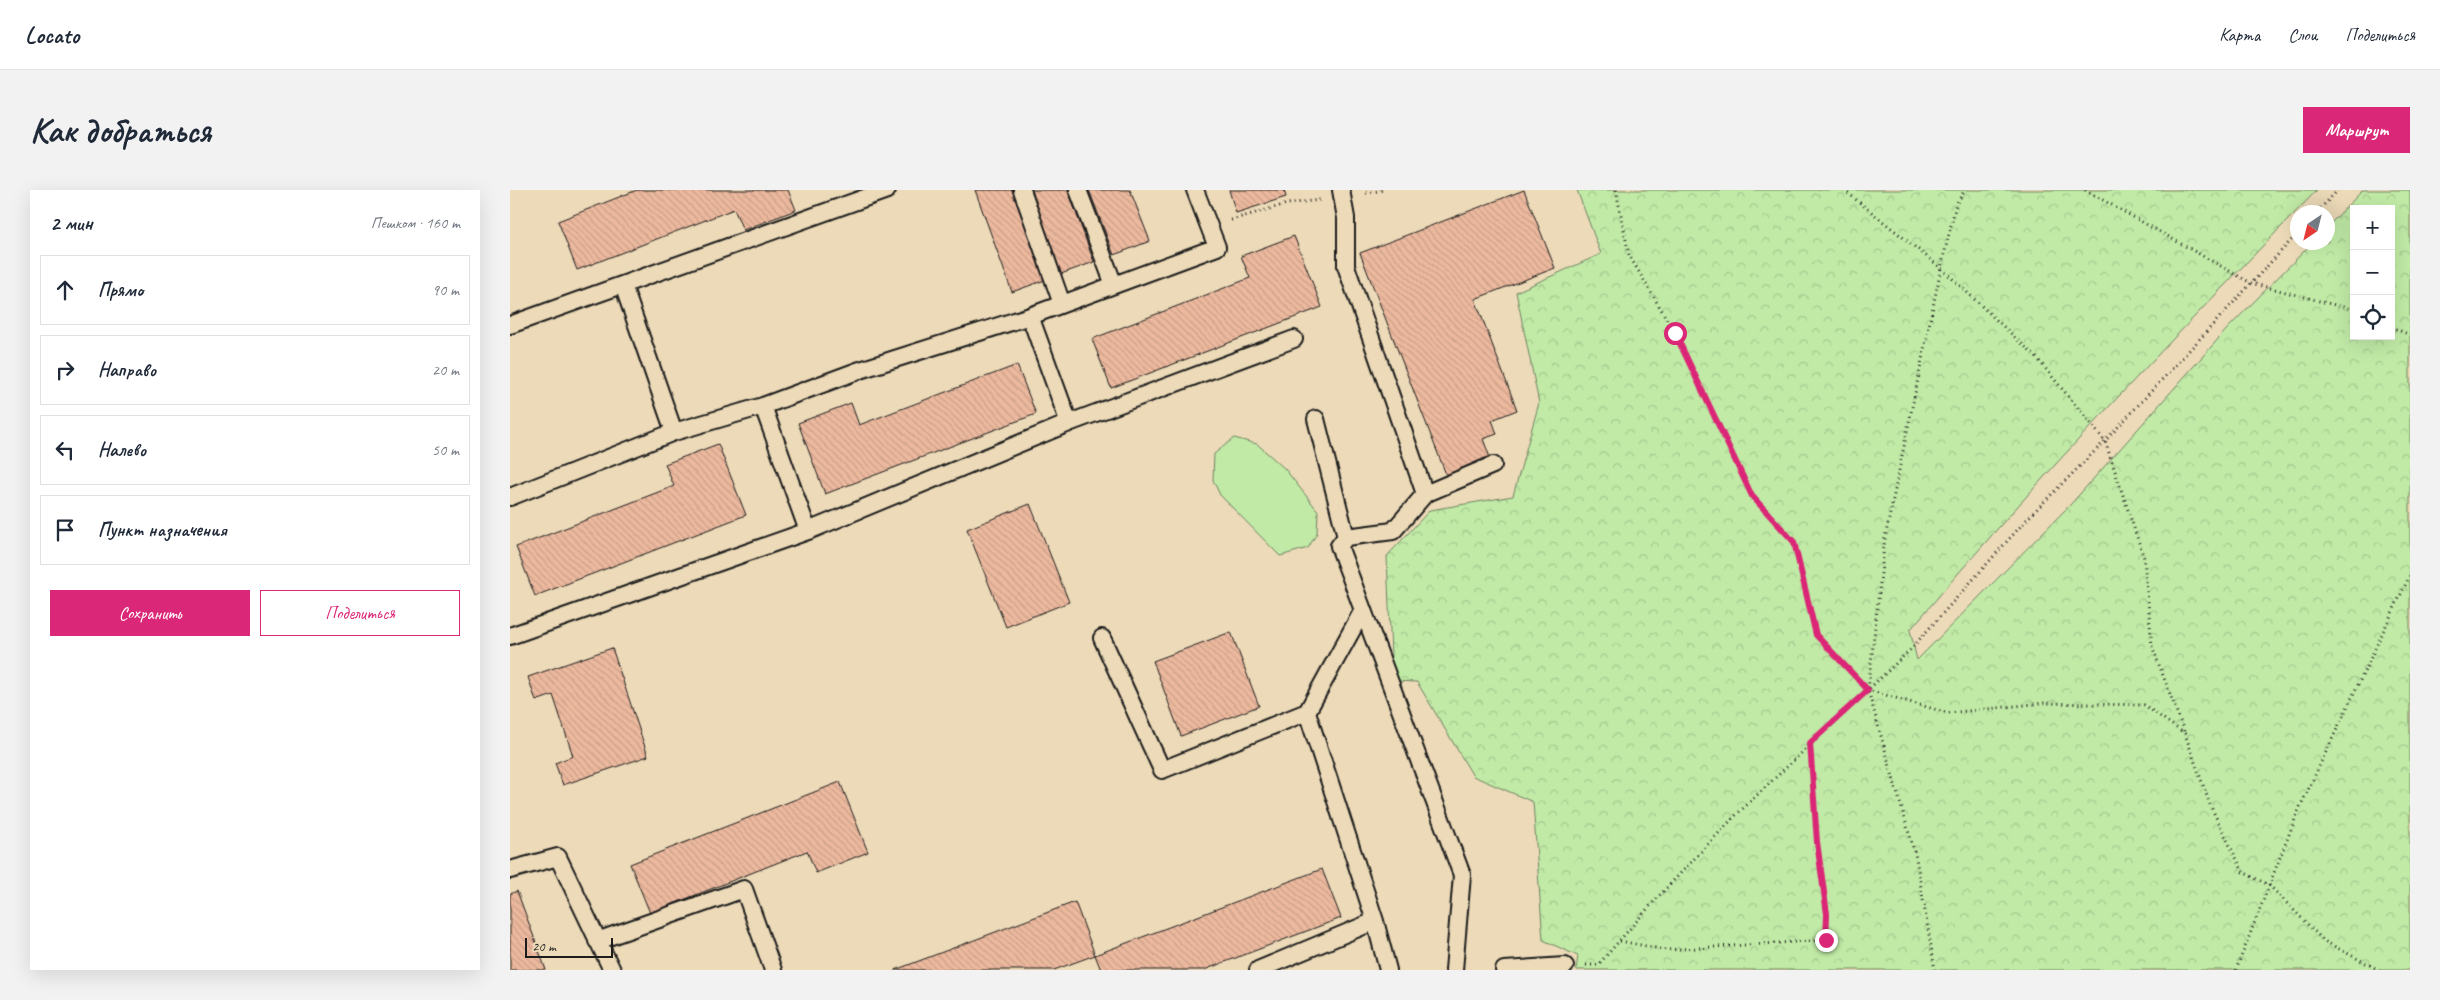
<!DOCTYPE html>
<html lang="ru">
<head>
<meta charset="utf-8">
<style>
  body { margin:0; font-family:Caveat,sans-serif; background:#f2f2f3; color:#1f2937 }
  .controls { position:absolute; right:15px; top:15px; display:grid; overflow:hidden; border-radius:0px; box-shadow:0 5px 20px #0002 }
  .controls button { width:45px; height:45px; display:grid; place-items:center; padding:0; border:0; border-bottom:1px solid #e0e1e3; background:#fff; color:#1f2937; font:25px sans-serif }
  .compass { position:absolute; left:1780px; top:15px; width:45px; height:45px; border-radius:50%; background:#fff; box-shadow:0 5px 20px #0002; rotate:215deg }
  .scale { position:absolute; left:15px; bottom:12px; width:88px; box-sizing:border-box; padding-left:5px; border:2px solid #1c1c1c; border-top:0; font-size:14px; line-height:18px; white-space:nowrap; color:#1c1c1c; -webkit-text-stroke:4px #ecdab8; paint-order:stroke }
  .stop { position:absolute; width:15px; height:15px; margin:-11px; border:4px solid #db2777; border-radius:50%; background:#fff }
  .stop.end { background:#db2777; border-color:#fff; box-shadow:0 1px 5px #0008 }
  .list { margin:0; padding:0; list-style:none }
  h2 { display:flex; justify-content:space-between; align-items:center; height:65px; margin:0; padding:0 20px; font-size:21px }
  h2 small { font-size:16px; font-weight:400; color:#747a83 }
  .list li { display:grid; grid-template-columns:32px 1fr auto; gap:15px; align-items:center; box-sizing:border-box; height:70px; margin:0 10px 10px; padding:0 10px; border:1px solid #e0e1e3; border-radius:0px }
  .list b { display:block; font-size:19px; white-space:nowrap }
  .list em { font-size:16px; font-style:normal; color:#747a83 }
  .actions { display:flex; gap:10px; padding:15px 20px }
  .actions a { flex:1; padding:11px 0; border:1px solid #db2777; border-radius:0px; text-align:center; font-size:18px; color:#db2777 }
  .actions .main { background:#db2777; color:#fff }
  .icon { flex:none; width:28px; height:28px; fill:none; stroke:currentColor; stroke-width:2; stroke-linecap:round; stroke-linejoin:round }
  .map { position:relative; flex:none; width:1900px; height:780px; overflow:hidden; border-radius:0px }
  header { display:flex; align-items:center; gap:30px; box-sizing:border-box; height:70px; padding:0 25px; background:#fff; border-bottom:1px solid #e0e1e3 }
  header strong { font-size:24px }
  nav { display:flex; gap:28px; margin-inline-start:auto; font-size:18px }
  .intro { display:flex; align-items:center; justify-content:space-between; box-sizing:border-box; height:120px; padding:0 30px }
  h1 { margin:0; font-size:35px }
  .button { padding:12px 22px; border-radius:0px; background:#db2777; color:#fff; font-size:18px; font-weight:700 }
  main { display:flex; gap:30px; padding:0 30px }
  aside { flex:1; background:#fff; border-radius:0px; box-shadow:0 5px 20px #0002 }
  .map>svg:first-child { display:block }
</style>
</head>
<body>
<header>
<strong>Locato</strong>
<nav><a>Карта</a><a>Слои</a><a>Поделиться</a></nav>
</header>
<div class="intro"><h1>Как добраться</h1><a class="button">Маршрут</a></div>
<main>
<aside>
<h2>2 мин<small>Пешком · 160 m</small></h2>
<ul class="list">
<li><svg class="icon" aria-label="ahead" viewBox="0 0 24 24"><path d="M12 20V5M6 11l6-6 6 6"/></svg><div><b>Прямо</b></div><em>90 m</em></li>
<li><svg class="icon" aria-label="right" viewBox="0 0 24 24"><path d="M7 20v-9h11M14 6l5 5-5 5"/></svg><div><b>Направо</b></div><em>20 m</em></li>
<li><svg class="icon" aria-label="left" viewBox="0 0 24 24"><path d="M17 20v-9H6M10 6l-5 5 5 5"/></svg><div><b>Налево</b></div><em>50 m</em></li>
<li><svg class="icon" aria-label="arrive" viewBox="0 0 24 24"><path d="M6 21V4h12l-3 4 3 4H6"/></svg><div><b>Пункт назначения</b></div></li>
</ul>
<div class="actions"><a class="main">Сохранить</a><a>Поделиться</a></div>
</aside>
<div class="map">
<svg width="1900" height="780" viewBox="0 0 1900 780">
  <defs>
    <pattern id="forest-crowns" width="20" height="18" patternUnits="userSpaceOnUse" patternTransform="scale(1.25)"><rect width="20" height="18" fill="#c0eaa6"/><path d="M2 6a3 3 0 1 1 6 0M12 15a3 3 0 1 1 6 0" fill="none" stroke="#a4c88e"/></pattern>
    <pattern id="building-back-hatch" width="6" height="6" patternUnits="userSpaceOnUse" patternTransform="scale(1.25)"><rect width="6" height="6" fill="#ecb99e"/><path d="M-1 5l2 2M0 0l6 6M5-1l2 2" fill="none" stroke="#ca9e88"/></pattern>
  </defs>
  <rect width="100%" height="100%" fill="#ecdab8"/>
  <filter id="ink" filterUnits="userSpaceOnUse"><feTurbulence type="fractalNoise" baseFrequency=".02" numOctaves="2"/><feDisplacementMap in="SourceGraphic" scale="10" xChannelSelector="R" yChannelSelector="G"/><feConvolveMatrix kernelMatrix="1 2 1 2 8 2 1 2 1" color-interpolation-filters="sRGB"/></filter>
  <g filter="url(#ink)">
    <path fill="url(#forest-crowns)" stroke="#6e8361" fill-rule="evenodd" d="M 1067,0 L 1807,0 C 1668,143 1528,287 1400,440 L 1407,470 L 1560,315 L 1718,138 L 1802,53 L 1818,52 L 1818,36 L 1853,0 L 1900,0 L 1900,780 L 1066,780 L 1068,766 L 1033,750 L 1023,612 L 963,586 L 907,492 L 882,491 L 877,366 L 920,320 L 1003,306 L 1029,213 L 1006,102 L 1091,64 ZM 1844,19 L 1881,19 L 1881,146 L 1844,146 Z"/>
    <path fill="#c0eaa6" stroke="#6e8361" d="M 724,248 L 747,254 L 775,279 L 808,321 L 807,343 L 798,358 L 770,366 L 710,305 L 703,290 L 704,264 Z"/>
    <path fill="url(#building-back-hatch)" stroke="#1c1c1c" d="M 127,0 L 278,0 L 286,20 L 233,40 L 224,19 L 67,80 L 48,31 Z
      M 465,0 L 502,0 L 535,90 L 502,102 Z
      M 521,0 L 558,0 L 584,72 L 551,84 Z
      M 579,0 L 620,0 L 640,51 L 604,65 Z
      M 719,0 L 774,0 L 776,7 L 726,23 Z
      M 1014,0 L 1045,78 L 965,109 L 1007,220 L 982,230 L 987,244 L 973,249 L 981,270 L 937,287 L 850,63 Z
      M 784,46 L 812,117 L 601,198 L 582,149 L 740,88 L 731,66 Z
      M 507,175 L 526,224 L 315,304 L 288,233 L 341,213 L 349,235 Z
      M 208,254 L 236,325 L 25,406 L 6,357 L 164,296 L 155,274 Z
      M 520,314 L 559,412 L 496,437 L 457,339 Z
      M 721,442 L 749,516 L 671,546 L 643,471 Z
      M 102,458 L 138,566 L 53,595 L 45,573 L 63,566 L 43,505 L 26,511 L 18,487 Z
      M 330,592 L 358,662 L 306,683 L 297,661 L 140,723 L 120,674 Z
      M 812,679 L 831,728 L 694,780 L 591,780 L 585,765 Z
      M 7,701 L 36,780 L 0,780 L 0,704 Z
      M 565,712 L 585,765 L 544,780 L 385,780 Z"/>
    <g fill="none" stroke-linecap="round" stroke-linejoin="round">
      <g stroke="#1c1c1c" stroke-width="20">
        <path id="lane" d="M 512,0 L 552,114
          M 568,0 L 604,95
          M 831,0 L 836,28 L 836,76 L 915,304
          M 113,95 L 164,242
          M 520,126 L 707,57 L 685,0
          M 0,135 L 377,0
          M 253,216 L 298,341
          M 806,229 L 836,347 L 829,356 L 952,685 L 944,780
          M 0,307 L 164,242 L 253,216 L 350,180 L 520,126 L 559,233
          M 836,347 L 883,341 L 915,304 L 983,275
          M 0,446 L 298,341 L 559,233 L 784,149
          M 592,448 L 652,580 L 797,522 L 853,420
          M 797,522 L 865,731 L 878,780
          M 0,680 L 48,667 L 102,780
          M 87,751 L 234,699 L 263,780
          M 748,780 L 865,731
          M 994,780 L 1055,776"/>
      </g>
      <path stroke="#1c1c1c" stroke-width="3" stroke-dasharray="1 4" stroke-linecap="butt" d="M 1106,0 L 1119,65 L 1165,143 L 1242,306 L 1284,351 L 1306,445 L 1358,500 L 1438,523 L 1534,513 L 1634,515 L 1675,544 L 1700,615 L 1733,682 L 1759,695 L 1814,751 L 1869,780
        M 1334,0 L 1431,78 L 1526,167 L 1595,251 L 1634,368 L 1642,456 L 1675,544
        M 1575,0 L 1741,93 L 1844,120
        M 856,3 L 874,0
        M 1807,22 L 1828,0
        M 721,30 L 777,14 L 810,10
        M 1881,137 L 1900,145
        M 1110,751 L 1156,760 L 1316,750 L 1317,724 L 1307,652 L 1300,553
        M 1076,775 L 1088,775 L 1147,708 L 1225,626 L 1400,460 L 1517,329 L 1595,251 L 1788,43
        M 1425,780 L 1406,668 L 1358,500 L 1375,348 L 1431,78 L 1446,14 L 1455,0
        M 1726,780 L 1789,619 L 1900,385"/>
      <use href="#lane" stroke="#ecdab8" stroke-width="16"/>
    </g>
  </g>
  <g fill="none" stroke-linecap="round" stroke-linejoin="round" filter="url(#ink)">
    <path stroke="#db2777" stroke-width="6" d="M 1165,143 L 1242,306 L 1284,352 L 1306,445 L 1358,500 L 1300,553 L 1307,652 L 1317,724 L 1316,750"/>
  </g>
</svg>
<div class="controls">
<button>+</button>
<button>−</button>
<button><svg class="icon" aria-label="locate" viewBox="0 0 24 24"><circle cx="12" cy="12" r="6"/><path d="M12 2v4M12 18v4M2 12h4M18 12h4"/></svg></button>
</div>
<svg class="compass" viewBox="-18 -18 36 36"><path d="M0-13l5 13h-10z" fill="#e53935"/><path d="M0 13l5-13h-10z" fill="#747a83"/></svg>
<div class="scale">20 m</div>
<div class="stop" style="left:1165px;top:143px"></div>
<div class="stop end" style="left:1316px;top:750px"></div>
</div>
</main>
</body>
</html>
